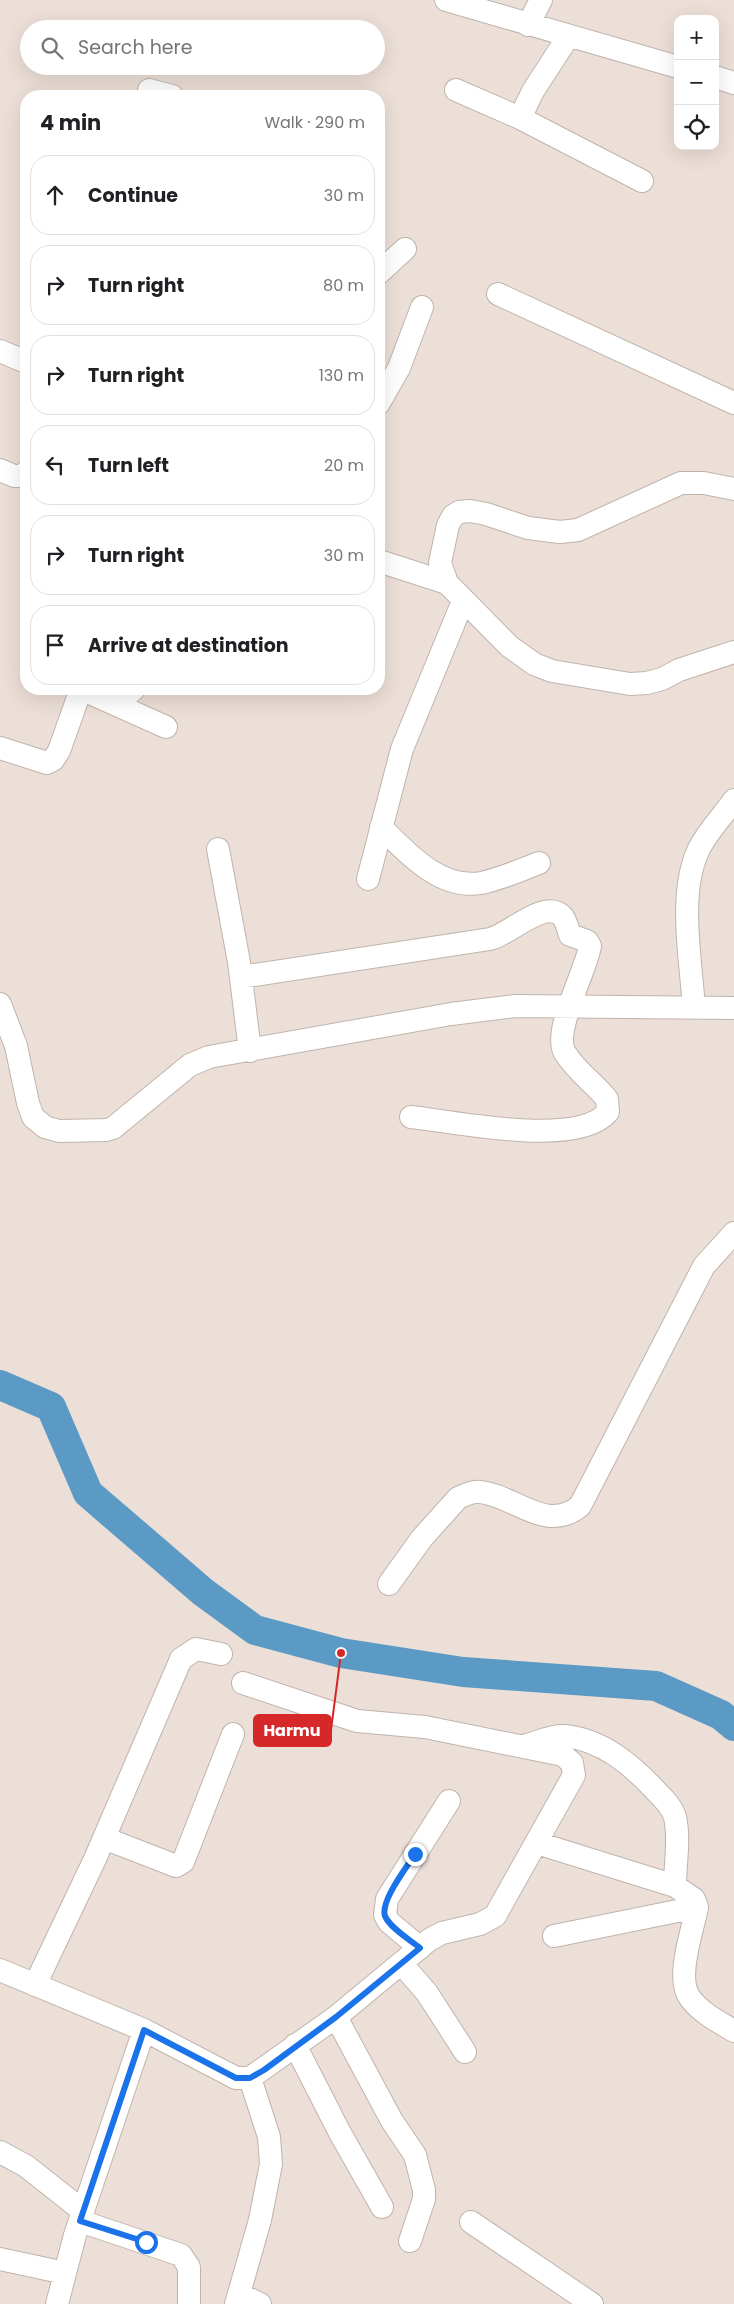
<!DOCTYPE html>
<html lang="en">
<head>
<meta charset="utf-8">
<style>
  body { margin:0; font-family:Poppins,sans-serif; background:#f2f2f2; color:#202124 }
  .controls { position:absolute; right:15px; top:15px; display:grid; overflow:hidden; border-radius:10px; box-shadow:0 5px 20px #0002 }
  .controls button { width:45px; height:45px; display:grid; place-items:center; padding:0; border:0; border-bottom:1px solid #e0e0e0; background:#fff; color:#202124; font:25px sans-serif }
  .stop { position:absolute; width:15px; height:15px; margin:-11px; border:4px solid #1a73e8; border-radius:50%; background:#fff }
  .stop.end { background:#1a73e8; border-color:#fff; box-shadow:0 1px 5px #0008 }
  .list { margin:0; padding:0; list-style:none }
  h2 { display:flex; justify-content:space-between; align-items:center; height:65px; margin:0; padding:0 20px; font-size:21px }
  h2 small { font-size:16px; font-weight:400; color:#757577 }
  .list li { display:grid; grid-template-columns:32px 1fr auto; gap:15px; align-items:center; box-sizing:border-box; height:80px; margin:0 10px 10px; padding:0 10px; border:1px solid #e0e0e0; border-radius:20px }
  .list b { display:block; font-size:19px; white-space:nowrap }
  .list em { font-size:16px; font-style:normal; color:#757577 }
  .icon { flex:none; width:28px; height:28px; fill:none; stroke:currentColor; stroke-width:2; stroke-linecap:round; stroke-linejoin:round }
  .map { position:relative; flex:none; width:734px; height:2304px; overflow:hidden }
  .search { position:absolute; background:#fff; box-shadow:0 5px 20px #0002; left:20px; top:20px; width:365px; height:55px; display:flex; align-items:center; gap:12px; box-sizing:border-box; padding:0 18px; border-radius:28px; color:#757577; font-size:19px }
  .panel { position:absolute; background:#fff; box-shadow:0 5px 20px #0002; left:20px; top:90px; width:365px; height:605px; border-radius:20px }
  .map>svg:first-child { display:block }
</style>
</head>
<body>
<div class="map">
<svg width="734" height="2304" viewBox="0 0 734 2304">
  <rect width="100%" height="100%" fill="#ecdfd7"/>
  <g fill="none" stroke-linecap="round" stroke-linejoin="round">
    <path stroke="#5a9ac5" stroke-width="30" d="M 0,1385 L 51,1407 L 88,1493 L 203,1592 L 255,1630 L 341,1653 L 463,1672 L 656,1686 L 721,1715 L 734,1726"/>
    <g stroke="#bfb4ac" stroke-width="24">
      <path id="minor" d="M 446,0 L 678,67
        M 528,25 L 541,0
        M 715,77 L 734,83
        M 149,90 L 172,96
        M 456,90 L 520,118 L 642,181
        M 520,118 L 533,91 L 568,37
        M 379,273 L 405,249
        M 498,294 L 734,403
        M 0,351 L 26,362
        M 379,403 L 399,368 L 422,307
        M 0,470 L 14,476 L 23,476 L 26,472
        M 734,489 L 704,483 L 681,483 L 578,530 L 560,532 L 528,528 L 486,514 L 470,511 L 459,512 L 453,516 L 448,525 L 440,563 L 447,583 L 509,646 L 534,664 L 552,671 L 630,684 L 647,683 L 662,679 L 679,670 L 734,652
        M 379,561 L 447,583
        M 81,689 L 166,727
        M 117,704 L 134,689
        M 0,748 L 47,763 L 53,760 L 59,751 L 81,689
        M 381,827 C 407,853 440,890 481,883 C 501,879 520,870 539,863
        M 218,849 L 239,962 L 250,1051
        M 368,879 L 402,749 L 463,601
        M 241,977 L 490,939 C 509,935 546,897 563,917 C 566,921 568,929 570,935 L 587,941 L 590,946 C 586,971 552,1032 565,1053 C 577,1072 594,1083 607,1099 L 608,1112 C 578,1148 455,1122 411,1117
        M 0,1004 L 16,1046 L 28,1103 L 33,1117 L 45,1127 L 59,1131 L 106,1130 L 113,1128 L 190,1065 L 209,1057 L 451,1014 L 515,1006 L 734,1008
        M 694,1008 C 691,961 678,894 698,851 C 706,833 723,816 734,800
        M 389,1584 L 422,1538 L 458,1498 C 465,1495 473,1491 480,1492 C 514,1495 546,1534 580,1506 L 704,1266 L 734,1233
        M 527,1745 C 539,1742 552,1735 564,1736 C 602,1739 633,1766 657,1792 C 664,1799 672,1807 675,1817 C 680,1839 675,1864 675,1886
        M 104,1838 L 176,1866 L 183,1862 L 233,1734
        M 537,1843 L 675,1886 L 694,1899 L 697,1907 C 693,1930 675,1978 690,1998 C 701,2013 719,2022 734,2031
        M 554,1936 L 697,1907
        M 420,1948 L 389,1922 L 385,1915 L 387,1899 L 449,1801
        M 401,1963 L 427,1993 L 465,2052
        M 0,1970 L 144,2030 L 236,2078 L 250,2078 L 336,2017 L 429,1940 L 442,1933 L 480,1924 L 495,1916 L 574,1775 L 572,1763 L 563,1755 L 425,1727 L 357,1721 L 243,1683
        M 35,1985 L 95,1859 L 181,1659 L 196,1649 L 221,1654
        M 336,2017 L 392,2121 L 415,2155 L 424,2190 L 424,2199 L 410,2241
        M 295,2045 L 340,2133 L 382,2207
        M 0,2152 L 26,2166 L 83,2211
        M 80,2221 L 181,2255 L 189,2267 L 189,2304
        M 471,2222 L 592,2304
        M 0,2259 L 65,2273
        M 239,2294 L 260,2304
        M 57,2304 L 75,2235 L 144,2030
        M 236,2304 L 260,2220 L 271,2164 L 269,2137 L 250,2078"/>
    </g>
    <use href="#minor" stroke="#fff" stroke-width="22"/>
  </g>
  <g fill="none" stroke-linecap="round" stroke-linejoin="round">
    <path stroke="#1a73e8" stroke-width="6" d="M 146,2242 L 80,2221 L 144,2030 L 236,2078 L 250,2078 L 264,2070 L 336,2017 L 420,1948 C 410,1940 390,1928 385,1916 C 380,1901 407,1867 415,1854"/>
  </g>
  <path fill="none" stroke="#d62828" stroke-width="2" d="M341 1653L331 1730"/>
  <circle fill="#d62828" stroke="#fff" stroke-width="2" cx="341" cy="1653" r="5"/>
  <rect fill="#d62828" stroke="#d62828" stroke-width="2" x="254" y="1715" width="77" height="31" rx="5"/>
  <g font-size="16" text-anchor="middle" font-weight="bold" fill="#fff">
    <text x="292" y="1736">Harmu</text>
  </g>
</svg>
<div class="controls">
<button>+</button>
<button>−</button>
<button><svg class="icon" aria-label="locate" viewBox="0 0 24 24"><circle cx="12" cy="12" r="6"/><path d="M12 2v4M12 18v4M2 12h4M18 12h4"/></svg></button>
</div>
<div class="stop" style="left:146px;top:2242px"></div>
<div class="stop end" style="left:415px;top:1854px"></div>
<div class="search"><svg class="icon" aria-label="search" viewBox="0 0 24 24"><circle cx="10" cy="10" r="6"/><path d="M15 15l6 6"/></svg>Search here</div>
<section class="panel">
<h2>4 min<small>Walk · 290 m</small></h2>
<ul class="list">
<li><svg class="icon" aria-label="ahead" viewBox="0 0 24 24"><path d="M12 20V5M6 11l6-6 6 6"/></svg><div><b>Continue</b></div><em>30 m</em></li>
<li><svg class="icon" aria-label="right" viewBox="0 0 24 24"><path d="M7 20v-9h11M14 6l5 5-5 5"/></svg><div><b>Turn right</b></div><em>80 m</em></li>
<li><svg class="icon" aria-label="right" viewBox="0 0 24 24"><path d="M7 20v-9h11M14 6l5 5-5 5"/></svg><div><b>Turn right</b></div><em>130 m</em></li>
<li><svg class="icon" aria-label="left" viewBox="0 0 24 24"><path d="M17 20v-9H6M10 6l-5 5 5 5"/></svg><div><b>Turn left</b></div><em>20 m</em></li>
<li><svg class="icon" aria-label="right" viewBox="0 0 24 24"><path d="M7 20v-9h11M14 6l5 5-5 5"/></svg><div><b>Turn right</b></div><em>30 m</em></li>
<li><svg class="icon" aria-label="arrive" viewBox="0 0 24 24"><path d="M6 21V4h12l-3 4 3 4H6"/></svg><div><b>Arrive at destination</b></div></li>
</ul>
</section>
</div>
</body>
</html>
